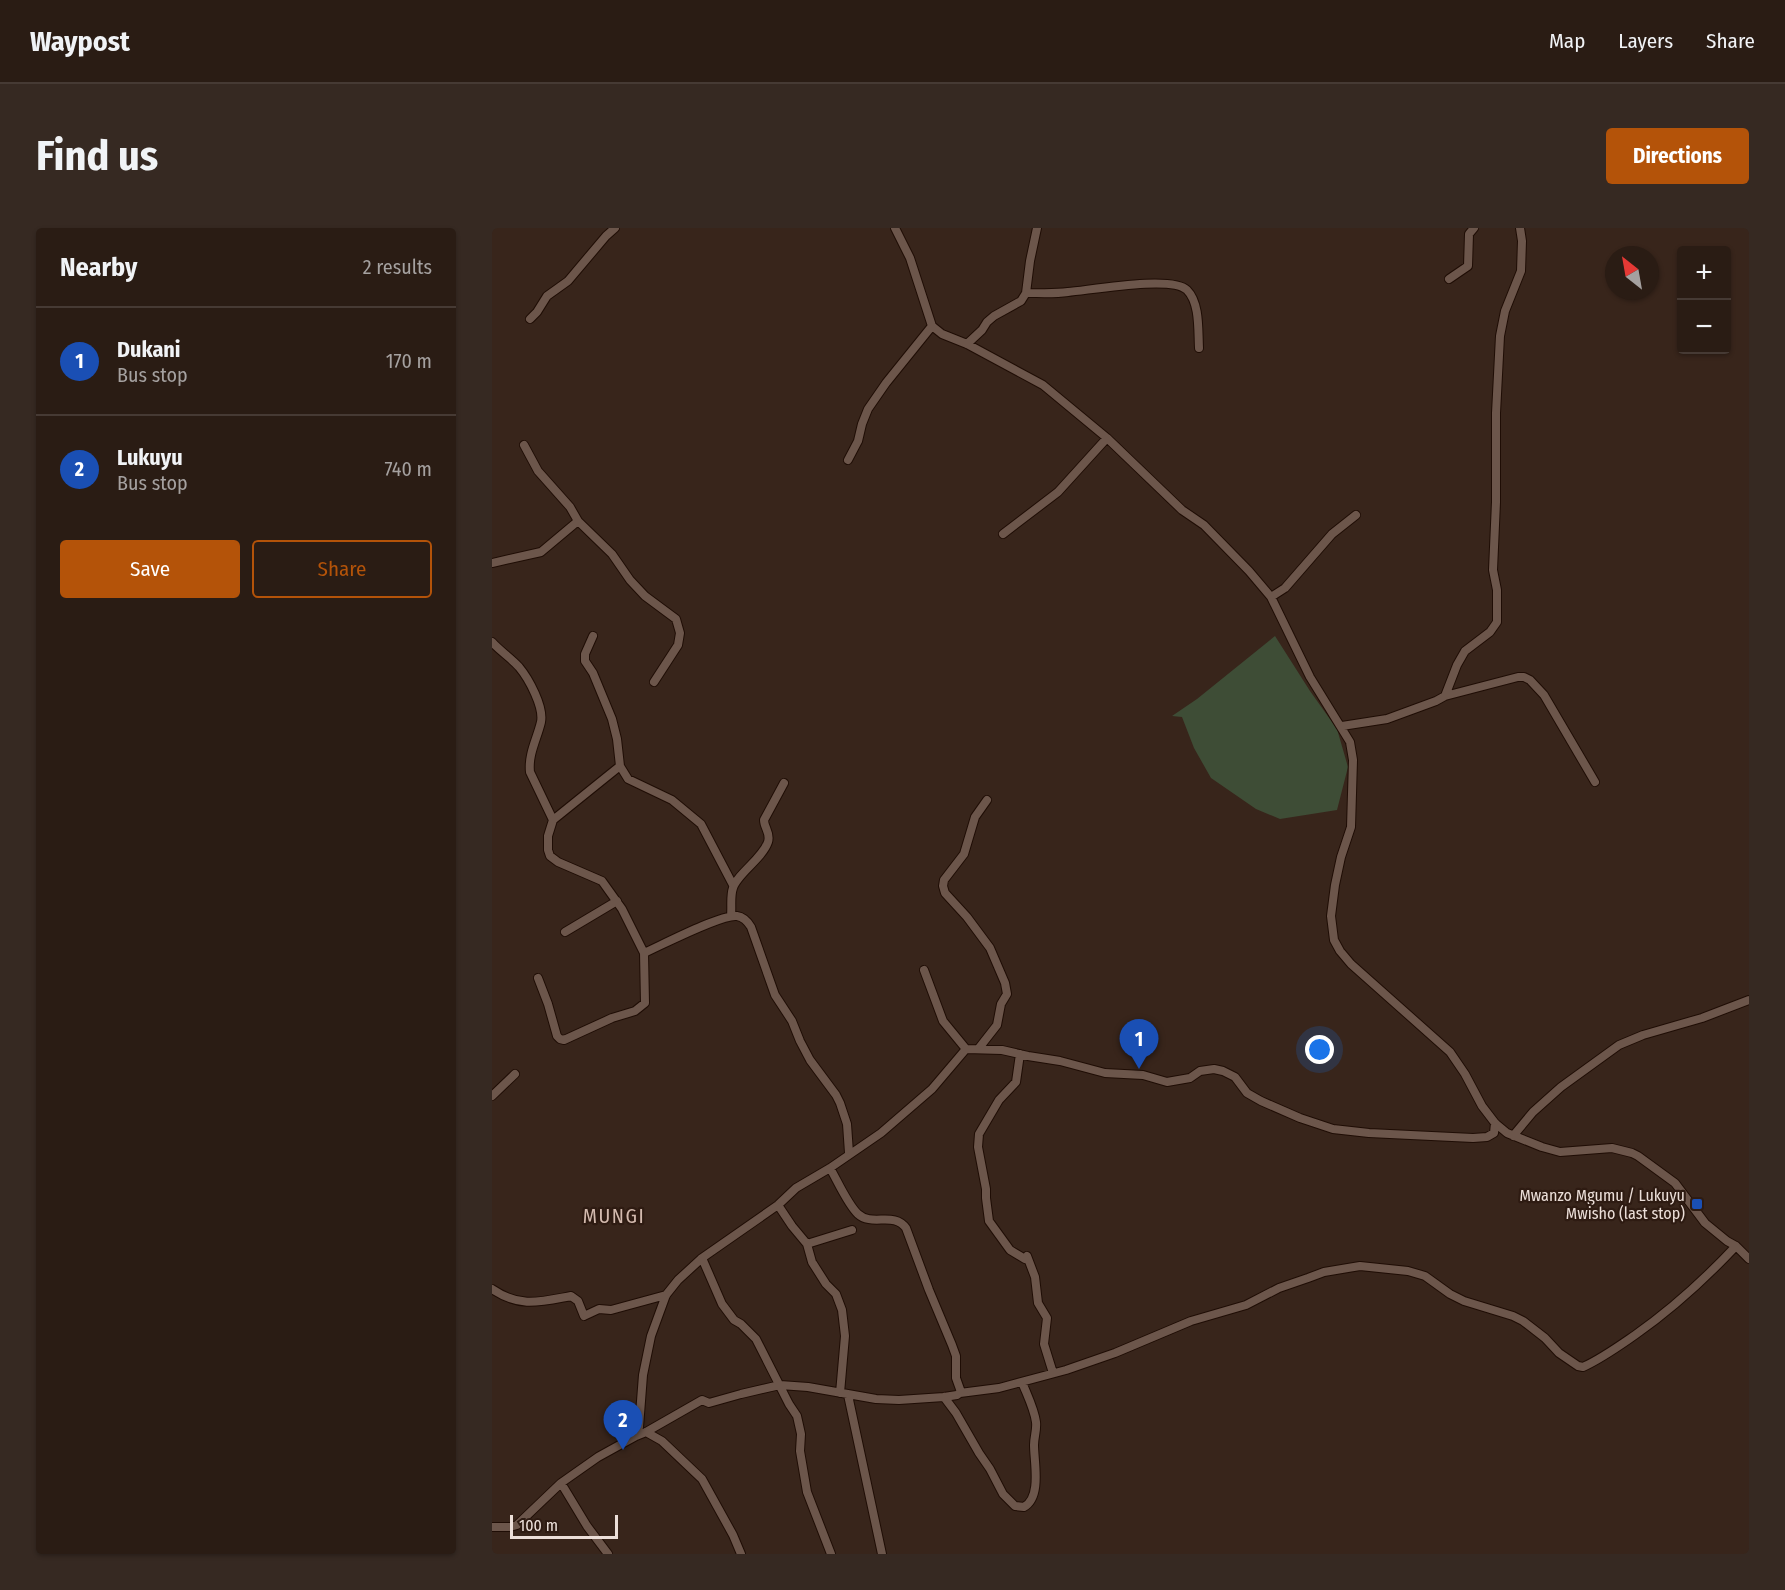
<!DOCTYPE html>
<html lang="en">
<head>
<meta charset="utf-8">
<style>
  body { margin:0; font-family:"Fira Sans Condensed",sans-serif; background:#362922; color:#f1f3f6 }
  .controls { position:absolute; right:18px; top:18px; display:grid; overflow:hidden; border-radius:6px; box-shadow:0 2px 4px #0004 }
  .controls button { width:54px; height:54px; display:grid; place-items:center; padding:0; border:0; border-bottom:2px solid #463a34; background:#2a1c14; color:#f1f3f6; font:30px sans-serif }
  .compass { position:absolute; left:1113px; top:18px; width:54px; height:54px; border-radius:50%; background:#2a1c14; box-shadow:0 2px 4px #0004; rotate:329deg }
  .scale { position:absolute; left:18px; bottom:15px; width:108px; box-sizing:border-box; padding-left:6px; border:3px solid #ecdfd9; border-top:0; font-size:16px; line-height:21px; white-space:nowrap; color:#ecdfd9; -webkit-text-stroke:4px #2e1b12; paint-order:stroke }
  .you { position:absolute; left:828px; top:822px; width:21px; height:21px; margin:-15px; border:4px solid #fff; border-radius:50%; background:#1a73e8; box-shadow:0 0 0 9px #1a73e833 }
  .badge { display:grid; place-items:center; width:39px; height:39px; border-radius:50%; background:#b45309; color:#fff; font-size:20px; font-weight:700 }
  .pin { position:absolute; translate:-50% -50px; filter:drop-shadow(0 2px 3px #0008) }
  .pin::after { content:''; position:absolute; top:32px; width:21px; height:18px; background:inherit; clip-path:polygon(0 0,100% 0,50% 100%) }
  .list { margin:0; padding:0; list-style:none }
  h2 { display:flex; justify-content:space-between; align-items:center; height:78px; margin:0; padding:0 24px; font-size:26px }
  h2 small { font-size:20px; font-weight:400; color:#a5a1a0 }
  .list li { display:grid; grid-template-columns:39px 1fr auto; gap:18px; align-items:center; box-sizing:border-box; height:108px; padding:0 24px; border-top:2px solid #463a34 }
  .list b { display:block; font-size:22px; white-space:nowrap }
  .list p { margin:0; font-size:20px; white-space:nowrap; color:#a5a1a0 }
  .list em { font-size:20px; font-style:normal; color:#a5a1a0 }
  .actions { display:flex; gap:12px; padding:18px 24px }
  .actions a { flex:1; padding:14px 0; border:2px solid #b45309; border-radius:6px; text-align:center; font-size:21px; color:#b45309 }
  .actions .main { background:#b45309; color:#fff }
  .map { position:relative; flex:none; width:1257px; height:1326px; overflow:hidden; border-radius:6px }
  header { display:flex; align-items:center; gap:36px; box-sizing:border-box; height:84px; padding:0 30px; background:#2a1c14; border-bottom:2px solid #463a34 }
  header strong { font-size:28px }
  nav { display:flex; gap:33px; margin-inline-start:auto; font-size:21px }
  .intro { display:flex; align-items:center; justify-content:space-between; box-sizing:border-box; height:144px; padding:0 36px }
  h1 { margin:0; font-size:42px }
  .button { padding:15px 27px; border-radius:6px; background:#b45309; color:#fff; font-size:21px; font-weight:700 }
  main { display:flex; gap:36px; padding:0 36px }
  aside { flex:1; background:#2a1c14; border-radius:6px; box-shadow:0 2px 4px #0004 }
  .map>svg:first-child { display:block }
</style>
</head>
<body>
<header>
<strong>Waypost</strong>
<nav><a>Map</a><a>Layers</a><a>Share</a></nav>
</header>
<div class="intro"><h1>Find us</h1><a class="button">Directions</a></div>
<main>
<aside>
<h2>Nearby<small>2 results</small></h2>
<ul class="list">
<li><span class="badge" style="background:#1a4fb4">1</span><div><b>Dukani</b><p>Bus stop</p></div><em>170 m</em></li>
<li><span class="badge" style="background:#1a4fb4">2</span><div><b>Lukuyu</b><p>Bus stop</p></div><em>740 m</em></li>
</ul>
<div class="actions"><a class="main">Save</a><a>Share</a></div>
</aside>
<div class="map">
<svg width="1257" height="1326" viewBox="0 0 1257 1326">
  <rect width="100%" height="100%" fill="#38251b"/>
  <path fill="#3e4d36" d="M 783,408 L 818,463 L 845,501 L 856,539 L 845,582 L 788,591 L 764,581 L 719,550 L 702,520 L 690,489 L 680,488 L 705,471 Z"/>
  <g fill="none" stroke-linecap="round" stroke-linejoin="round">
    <g stroke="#1f0d05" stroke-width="10">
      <path id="street" d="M 403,0 L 418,30 L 440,98 L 450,106 L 475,116 L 551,157 L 615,210 L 690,282 L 712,297 L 757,343 L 779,369 L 818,449 L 858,514 L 861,532 L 859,599 L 849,629 L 843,657 L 839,688 L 842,712 L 848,723 L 859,736 L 958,824 L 973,846 L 990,878 L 1003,895 L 1015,905 L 1050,919 L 1068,924 L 1120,920 L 1140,925 L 1146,928 L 1183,955 L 1213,995 L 1235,1013 L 1244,1018 L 1257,1031
        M 957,51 L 976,38 L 977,6 L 982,0
        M 534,65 C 548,65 562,66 576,64 C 599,62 680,47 695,62 C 708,75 706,102 707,120
        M 38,91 L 45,84 L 55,68 L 76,53 L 114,8 L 123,0
        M 475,116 L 490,102 L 495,94 L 502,88 L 529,73 L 534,65 L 538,33 L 545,0
        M 32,217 L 46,243 L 78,279 L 86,293
        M 356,232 L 366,213 L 370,196 L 376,181 L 394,155 L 440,98
        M 511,306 L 566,264 L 615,210
        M 0,335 L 49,324 L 86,293 L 120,326 L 138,352 L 153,368 L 184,391 L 188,405 L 186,417 L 162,454
        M 779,369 L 793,360 L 840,306 L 864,287
        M 0,414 C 8,423 19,430 27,439 C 37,451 52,479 49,494 C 45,511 36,526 38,544 L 61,592
        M 953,468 L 1026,449 L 1032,449 L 1038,452 L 1052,467 L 1103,554
        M 850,498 L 895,491 L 944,473 L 953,468 L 965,437 L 973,423 L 998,404 L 1005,394 L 1005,362 L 1001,342 L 1004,274 L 1004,185 L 1008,108 L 1013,83 L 1029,43 L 1030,13 L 1028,0
        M 128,538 L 136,551 L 180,572 L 209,596 L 241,657
        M 239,688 C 240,679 238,668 241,660 C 245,646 270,631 276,614 C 279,605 272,600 272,592 L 292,555
        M 73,704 L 125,673
        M 152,725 C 170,717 229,686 245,688 C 252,689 256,694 259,699 L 283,767 L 300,793 L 308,813 L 318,832 L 344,867 L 348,875 L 355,896 L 357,925
        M 432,742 L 451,793 L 474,821
        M 46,750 L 56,776 L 65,808 L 68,811 L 72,812 L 120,790 L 143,783 L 153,775 L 152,725 L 130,681 L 110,653 L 66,634 L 58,628 L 56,622 L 56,608 L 61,592 L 128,538 L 125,511 L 120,491 L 101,445 L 93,433 L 93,426 L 101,408
        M 487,820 L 505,797 L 509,776 L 515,766 L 513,755 L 498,720 L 475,689 L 453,665 L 451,658 L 452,652 L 472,626 L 483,589 L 495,572
        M 528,826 L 524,854 L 507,872 L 487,906 L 486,919 L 494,961 L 494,970 L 497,993 L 518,1022 L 533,1031 L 535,1028 L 543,1049 L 546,1075 L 555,1090 L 552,1116 L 561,1145
        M 0,868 L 23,846
        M 1021,908 L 1041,884 L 1069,859 L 1127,817 L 1151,807 L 1210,790 L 1257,772
        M 286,977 L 300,998 L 315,1016 L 320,1034 L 334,1056 L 344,1066 L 350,1082 L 353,1108 L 348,1165
        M 315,1016 L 360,1002
        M 210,1030 L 230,1076 L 242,1092 L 249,1096 L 264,1111 L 297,1176 L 305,1188 L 309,1206 L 308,1223 L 315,1264 L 339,1326
        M 0,1061 C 28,1080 47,1074 79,1068 L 86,1073 L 92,1088 L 107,1081 L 119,1082 L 174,1067
        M 468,1165 L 507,1160 L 574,1142 L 623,1125 L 699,1093 L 754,1077 L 787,1060 L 816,1050 L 832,1044 L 868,1038 L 916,1043 L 933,1048 L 958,1066 L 972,1073 L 1021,1088 L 1031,1093 L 1053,1110 L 1067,1125 L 1086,1138 L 1091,1139 C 1109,1131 1127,1118 1143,1107 C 1180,1081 1213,1051 1244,1018
        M 356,1167 L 390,1326
        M 452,1169 L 464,1185 L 487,1225 L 498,1241 L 511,1266 L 523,1278 L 532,1279 C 550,1269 542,1234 542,1217 C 542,1209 545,1202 544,1194 C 542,1180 535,1167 530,1154
        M 154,1204 L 170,1213 L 210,1251 L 241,1307 L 249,1326
        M 144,1208 L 154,1204 L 210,1172 L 217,1175 L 249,1166 L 288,1157 L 316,1159 L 384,1171 L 407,1172 L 452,1169 L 465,1167 L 469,1164 L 464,1150 L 464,1128 L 460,1117 L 437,1062 L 414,1000 C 402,983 380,999 366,986 C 356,977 345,952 338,940
        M 69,1255 L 95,1298 L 116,1326
        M 0,1299 L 18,1299 L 25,1297 L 69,1255 L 106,1229 L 144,1208 L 147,1199 L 151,1147 L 159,1108 L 174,1067 L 186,1052 L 210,1030 L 286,977 L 304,960 L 338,940 L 389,905 L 440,861 L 474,821 L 510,822 L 536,828 L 568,833 L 613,845 L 651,847 L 675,854 L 698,850 L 708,843 L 722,841 L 731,843 L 743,849 L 755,865 L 769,873 L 808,890 L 841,901 L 877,905 L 981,910 L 995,909 L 1002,905 L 1003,895"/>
    </g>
    <use href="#street" stroke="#6c564b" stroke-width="8"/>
  </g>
  <rect fill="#1a4fb4" stroke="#2e1b12" stroke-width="2" x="1199" y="970" width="12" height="12" rx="3"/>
  <g text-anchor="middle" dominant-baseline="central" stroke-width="4.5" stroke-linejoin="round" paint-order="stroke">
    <g font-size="16" fill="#ecdfd9" stroke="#2e1b12" text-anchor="end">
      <text x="1193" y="967">Mwanzo Mgumu / Lukuyu<tspan x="1193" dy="18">Mwisho (last stop)</tspan></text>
    </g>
    <g font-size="20" letter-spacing="1.5" fill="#d3baae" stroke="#2e1b12">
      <text x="122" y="988">MUNGI</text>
    </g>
  </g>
</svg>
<div class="controls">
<button>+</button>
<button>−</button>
</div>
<svg class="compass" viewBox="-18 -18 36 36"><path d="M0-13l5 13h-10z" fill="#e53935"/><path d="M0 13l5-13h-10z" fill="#a5a1a0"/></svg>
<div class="scale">100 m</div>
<div class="you"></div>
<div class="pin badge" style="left:647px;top:841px;background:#1a4fb4">1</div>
<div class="pin badge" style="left:131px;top:1222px;background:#1a4fb4">2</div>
</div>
</main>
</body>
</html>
